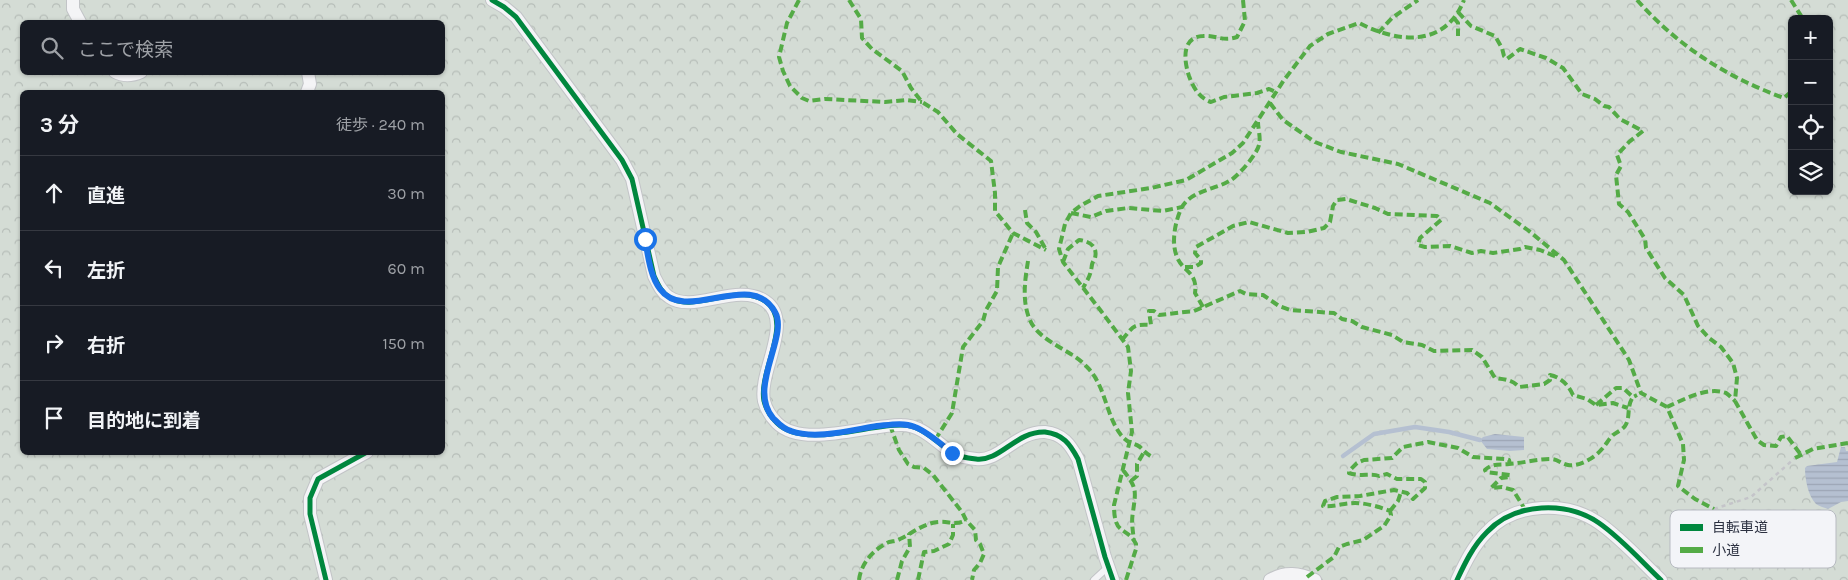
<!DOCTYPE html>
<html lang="ja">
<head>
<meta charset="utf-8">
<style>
  body { margin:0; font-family:Karla,"Noto Sans JP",sans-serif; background:#242831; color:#f1f3f6 }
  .controls { position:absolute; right:15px; top:15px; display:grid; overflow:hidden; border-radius:8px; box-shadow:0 1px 4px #0004 }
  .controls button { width:45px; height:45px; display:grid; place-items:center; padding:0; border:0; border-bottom:1px solid #363941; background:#171b24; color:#f1f3f6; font:25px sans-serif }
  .stop { position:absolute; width:15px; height:15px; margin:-11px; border:4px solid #1a73e8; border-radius:50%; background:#fff }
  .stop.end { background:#1a73e8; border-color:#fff; box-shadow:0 1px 5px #0008 }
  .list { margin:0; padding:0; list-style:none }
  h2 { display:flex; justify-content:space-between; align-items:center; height:65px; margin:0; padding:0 20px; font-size:21px }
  h2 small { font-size:16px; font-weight:400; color:#9ea1a6 }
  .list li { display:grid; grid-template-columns:32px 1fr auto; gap:15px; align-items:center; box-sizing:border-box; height:75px; padding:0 20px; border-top:1px solid #363941 }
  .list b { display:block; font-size:19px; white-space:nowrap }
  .list em { font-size:16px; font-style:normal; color:#9ea1a6 }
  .icon { flex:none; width:28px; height:28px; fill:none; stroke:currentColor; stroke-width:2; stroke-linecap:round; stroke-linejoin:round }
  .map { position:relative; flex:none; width:1848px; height:580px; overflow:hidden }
  .search { position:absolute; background:#171b24; box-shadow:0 1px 4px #0004; left:20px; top:20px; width:425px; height:55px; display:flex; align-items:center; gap:12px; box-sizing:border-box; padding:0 18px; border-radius:8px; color:#9ea1a6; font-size:19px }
  .panel { position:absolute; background:#171b24; box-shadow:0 1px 4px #0004; left:20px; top:90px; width:425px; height:365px; border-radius:8px }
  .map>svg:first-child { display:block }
</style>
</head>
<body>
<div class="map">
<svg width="1848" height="580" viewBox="0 0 1848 580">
  <defs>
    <pattern id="forest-crowns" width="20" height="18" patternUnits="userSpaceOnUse" patternTransform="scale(1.25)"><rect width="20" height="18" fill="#d4dcd5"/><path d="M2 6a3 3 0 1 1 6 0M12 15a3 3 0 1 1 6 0" fill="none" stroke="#b6bdb8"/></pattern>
    <pattern id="water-rules" width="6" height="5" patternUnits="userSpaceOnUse" patternTransform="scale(1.25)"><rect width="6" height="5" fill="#b5c0d1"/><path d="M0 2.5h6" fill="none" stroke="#9ca5b5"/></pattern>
  </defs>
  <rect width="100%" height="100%" fill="#e4e6e9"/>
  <path fill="url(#forest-crowns)" fill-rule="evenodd" d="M 0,0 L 1848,0 L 1848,580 L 0,580 ZM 1792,19 L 1829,19 L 1829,191 L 1792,191 ZM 22,22 L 442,22 L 442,72 L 22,72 ZM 22,92 L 442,92 L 442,452 L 22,452 Z"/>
  <path fill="url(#water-rules)" d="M 1495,434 L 1524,437 L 1524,450 L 1510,451 L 1487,449 L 1480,440 L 1483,437 Z
    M 1841,447 L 1845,447 L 1846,451 L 1848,451 L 1848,501 L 1841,502 L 1828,509 C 1825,508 1819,506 1816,504 C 1808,496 1805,479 1805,468 L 1807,466 L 1837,462 Z"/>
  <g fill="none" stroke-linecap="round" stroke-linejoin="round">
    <path stroke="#b5c0d1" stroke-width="4.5" d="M 1343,456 L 1374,434 L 1415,427 L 1449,432 L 1480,440"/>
    <g stroke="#c2c4c7" stroke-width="8">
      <path id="service" d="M 1094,580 L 1108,567"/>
    </g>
    <g stroke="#c2c4c7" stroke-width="14">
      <path id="minor" d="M 73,0 L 73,9 L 80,22
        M 492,0 L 504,7 L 516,17 L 622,160 L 632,179 L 654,276 C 658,284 661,292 669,297 C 693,314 737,282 765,301 C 795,321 758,371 764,401 C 766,409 771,417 777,423 C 803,449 869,424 902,425 C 922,425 936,442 951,452 C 959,457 967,458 976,459 C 1000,462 1016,431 1045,432 C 1063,434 1070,444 1078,459 L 1105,557 L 1113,580
        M 115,72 C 124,77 132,76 141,72
        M 307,92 L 310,84 L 308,72
        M 326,580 L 310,514 L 310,498 L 318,479 L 367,452
        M 1270,580 C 1285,571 1299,573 1315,580
        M 1457,580 C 1465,563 1473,546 1487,532 C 1515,502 1567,501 1599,523 C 1622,539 1641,561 1661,580"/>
    </g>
    <path stroke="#c4c4c9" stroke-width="2.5" stroke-dasharray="4 4" stroke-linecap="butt" d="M 1714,509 L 1751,497 L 1795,458"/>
    <use href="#service" stroke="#f4f4f6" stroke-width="6"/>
    <use href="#minor" stroke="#f4f4f6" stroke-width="12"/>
    <path stroke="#54ab46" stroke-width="4" stroke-dasharray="8 4" stroke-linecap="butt" d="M 799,0 L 787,23 L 779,57 L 783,71 L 790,86 L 802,98 L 809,101 L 825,99 L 885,102 L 907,100 L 922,102
      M 849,0 L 861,19 L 862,38 L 872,49 L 902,71 L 911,88 L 922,102 L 938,112 L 957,134 L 991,161 L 995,193 L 995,211 L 1013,233 L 1046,250
      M 1243,0 L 1245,21 L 1237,37 C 1223,42 1216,35 1203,36 C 1181,37 1184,61 1189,76 C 1193,87 1199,98 1211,102 L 1224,97 L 1257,93 L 1269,89 L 1276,92
      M 1637,0 C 1678,46 1726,77 1784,98 L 1792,91
      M 1791,0 L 1803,19
      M 1458,12 L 1471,26 L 1495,36 L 1502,48 L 1504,56 L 1507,59 L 1520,49 L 1546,58 L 1563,68 L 1582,94 L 1595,99 L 1604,106 L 1609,107 L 1620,119 L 1643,131 L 1629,142 L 1617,155 L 1621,166 L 1616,175 L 1619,204 L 1628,212 L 1645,239 L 1646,248 L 1665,278 L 1684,295 L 1698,326 L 1709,338 L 1721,347 L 1733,363 L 1737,378 L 1735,401 L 1757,440 L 1764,445 L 1776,446 L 1781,437 L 1787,436 L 1801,455
      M 1454,18 L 1458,23 L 1458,36
      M 1378,33 L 1392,18 L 1418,0
      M 1270,103 L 1283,120 L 1315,142 L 1341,152 L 1398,164 L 1490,203 L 1529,231 L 1564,260 L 1629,360 L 1641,393 L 1667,407 L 1683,444 L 1684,460 L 1678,486 L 1695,499 L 1714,509
      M 1025,210 L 1027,223 L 1036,232 L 1045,248
      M 1071,213 L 1091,217 L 1106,211 L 1128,208 L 1163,211 L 1182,207
      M 1028,261 C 1025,280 1022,299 1029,318 C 1038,342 1071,349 1087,367 C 1106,386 1105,414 1121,435 C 1129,445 1133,442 1140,447 C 1144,451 1147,454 1152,457
      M 1063,262 L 1068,249 L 1079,240 C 1089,241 1098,246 1095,258 C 1094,260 1092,263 1092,265 C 1090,277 1089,277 1083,288
      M 1185,267 L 1195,267 L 1201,263 L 1201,260 L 1195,253 L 1196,247 L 1233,226 L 1249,222 L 1288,233 L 1307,232 L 1324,228 L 1330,222 L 1333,206 L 1337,200 L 1346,199 L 1375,208 L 1388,214 L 1437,216 L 1441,220 L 1420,238 L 1418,245 L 1425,247 L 1450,246 L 1472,253 L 1481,251 L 1493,253 L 1520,249 L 1525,247 L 1540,250 L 1557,257
      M 1203,307 L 1195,293 C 1198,272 1183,272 1177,257 C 1171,243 1175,222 1181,209 C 1190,190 1216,190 1231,180 C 1239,175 1257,154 1259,145 C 1261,138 1258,129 1258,122
      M 1122,340 C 1134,326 1132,324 1151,325 L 1149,311 L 1154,311 L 1159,315 L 1194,311 L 1240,291 L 1246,294 L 1263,295 L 1279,306 L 1290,310 L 1334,313 L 1342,319 L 1352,321 L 1362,327 L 1392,335 L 1403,342 L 1422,345 L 1434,351 L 1472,350 L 1482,357 L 1495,378 C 1504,379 1513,380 1519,387 L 1544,384 L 1550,380 L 1550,375 C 1561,377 1569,386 1573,395 L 1587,399 L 1596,405 L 1613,403 L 1628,408
      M 1596,405 L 1616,388 L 1623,388 L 1633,397 L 1637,395
      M 1667,407 C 1683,400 1707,386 1726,393 C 1729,395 1732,398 1735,401
      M 890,425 L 899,450 L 908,464 L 914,467 L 924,468 L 933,475 L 962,512 L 966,520 L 975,530 L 976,540 L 980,544 L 984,554 L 980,563 L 974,570 L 972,580
      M 935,440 L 952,413 L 963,347 L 983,321 L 986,310 L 997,291 L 998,267 L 1013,233
      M 1795,458 L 1813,449 L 1848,443
      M 1123,470 C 1137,488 1136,490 1133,512 C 1131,522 1133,531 1134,541
      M 1131,481 L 1137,476 L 1137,464 L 1144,452
      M 1390,511 L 1398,501 L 1401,492
      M 1526,511 L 1513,490 L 1502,487 L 1491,488 L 1501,478 L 1509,477 L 1510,475 L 1486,472 L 1485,470 C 1492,463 1500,465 1509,464 C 1523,463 1537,459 1551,459 C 1558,459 1561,464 1568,465 C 1579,467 1594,458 1601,450 C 1606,445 1608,440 1613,435 C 1617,432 1622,430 1625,426 C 1631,417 1626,407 1633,397
      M 1307,577 L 1334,557 L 1339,547 L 1347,544 L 1363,540 L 1384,526 L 1391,515 L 1390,511 C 1380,507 1366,503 1355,503 C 1344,503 1334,507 1323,506 L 1325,501 L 1337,497 L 1360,496 L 1394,490 L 1407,493 L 1413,499 L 1425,488 L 1425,482 L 1421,479 L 1397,479 L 1387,474 L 1379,476 C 1371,473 1360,477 1349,473 L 1350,470 L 1357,463 L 1364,460 L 1392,458 L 1403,447 L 1428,442 L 1458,448 L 1473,457 L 1505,459 L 1509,460 L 1510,464
      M 859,580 C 861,563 874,549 889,542 C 893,541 897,541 900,539 C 913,533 923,523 939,522 C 949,521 956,526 966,520
      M 897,580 L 902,561 L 910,547 L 909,533
      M 918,580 L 924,552 L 934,551 L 949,544 L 953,535 L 953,524
      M 1126,580 L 1136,549 L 1136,544 C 1126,525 1114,537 1114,505 L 1132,432 L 1128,393 L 1131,371 L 1128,347 L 1101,311 L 1063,262 L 1059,249 L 1065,224 L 1071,213 L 1080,206 L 1098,196 L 1151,188 L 1186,180 L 1232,153 L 1243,143 L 1284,80 L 1310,46 L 1328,34 L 1359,23 C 1398,43 1445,48 1464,0"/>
    <g stroke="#f3f4f8" stroke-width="8">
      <path id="cycleway" d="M 492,0 L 504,7 L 516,17 L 622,160 L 632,179 L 654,276 C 658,284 661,292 669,297 C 693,314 737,282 765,301 C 795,321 758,371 764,401 C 766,409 771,417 777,423 C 803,449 869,424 902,425 C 922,425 936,442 951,452 C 959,457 967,458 976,459 C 1000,462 1016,431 1045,432 C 1063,434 1070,444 1078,459 L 1105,557 L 1113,580
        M 326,580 L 310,514 L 310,498 L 318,479 L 367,452
        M 1457,580 C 1465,563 1473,546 1487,532 C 1515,502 1567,501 1599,523 C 1622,539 1641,561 1661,580"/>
    </g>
    <use href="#cycleway" stroke="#00873e" stroke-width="5"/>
  </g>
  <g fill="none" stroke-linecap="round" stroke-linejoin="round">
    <path stroke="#1a73e8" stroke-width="6" d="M 645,239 C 648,255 650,276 660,289 C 686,325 751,268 775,312 C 789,336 747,388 773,418 C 778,423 783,429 791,431 C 815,440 852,430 877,426 C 889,425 903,422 915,427 C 928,432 941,444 952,453"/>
  </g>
  <rect x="1670" y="510" width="166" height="58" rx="8" fill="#f3f4f8" stroke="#b7bac1" stroke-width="1"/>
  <rect x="1680" y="524" width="23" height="7" fill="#00873e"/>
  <rect x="1680" y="547" width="23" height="6" fill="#54ab46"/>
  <g font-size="14" fill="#2c3141">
    <text x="1712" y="532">自転車道</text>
    <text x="1712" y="555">小道</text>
  </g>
</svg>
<div class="controls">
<button>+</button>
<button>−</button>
<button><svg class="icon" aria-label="locate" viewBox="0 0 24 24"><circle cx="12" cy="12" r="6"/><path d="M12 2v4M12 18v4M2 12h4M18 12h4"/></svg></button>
<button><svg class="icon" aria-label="layers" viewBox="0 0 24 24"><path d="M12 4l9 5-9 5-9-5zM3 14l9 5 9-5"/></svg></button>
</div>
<div class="stop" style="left:645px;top:239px"></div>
<div class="stop end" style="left:952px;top:453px"></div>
<div class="search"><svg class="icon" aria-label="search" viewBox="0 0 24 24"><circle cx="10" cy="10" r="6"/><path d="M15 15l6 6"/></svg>ここで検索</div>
<section class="panel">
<h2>3 分<small>徒歩 · 240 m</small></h2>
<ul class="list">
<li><svg class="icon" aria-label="ahead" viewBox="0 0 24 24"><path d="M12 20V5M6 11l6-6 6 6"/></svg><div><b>直進</b></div><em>30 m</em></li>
<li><svg class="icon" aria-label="left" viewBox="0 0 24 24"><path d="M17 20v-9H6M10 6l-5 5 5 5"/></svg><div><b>左折</b></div><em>60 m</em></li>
<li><svg class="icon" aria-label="right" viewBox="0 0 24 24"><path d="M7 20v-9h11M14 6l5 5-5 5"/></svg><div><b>右折</b></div><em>150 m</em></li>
<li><svg class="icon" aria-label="arrive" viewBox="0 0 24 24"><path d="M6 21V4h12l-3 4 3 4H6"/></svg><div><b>目的地に到着</b></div></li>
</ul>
</section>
</div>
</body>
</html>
